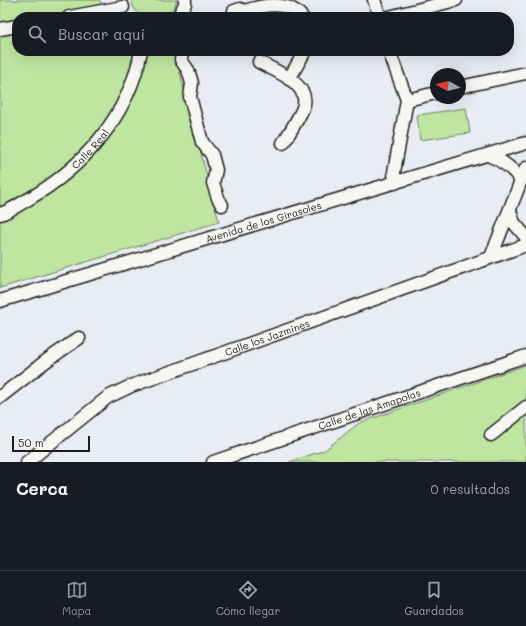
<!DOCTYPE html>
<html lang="es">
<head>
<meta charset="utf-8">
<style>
  body { margin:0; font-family:Mali,sans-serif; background:#242831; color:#f1f3f6 }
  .compass { position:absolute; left:430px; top:68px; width:36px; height:36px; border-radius:50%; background:#171b24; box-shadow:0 4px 16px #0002; rotate:278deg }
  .scale { position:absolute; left:12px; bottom:10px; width:78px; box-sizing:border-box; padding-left:4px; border:2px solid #1c1c1c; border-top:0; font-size:11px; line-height:14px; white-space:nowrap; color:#1c1c1c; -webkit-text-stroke:3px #f6f6f2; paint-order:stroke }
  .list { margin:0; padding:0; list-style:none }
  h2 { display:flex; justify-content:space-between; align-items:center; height:52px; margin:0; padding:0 16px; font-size:17px }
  h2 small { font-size:13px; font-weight:400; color:#9ea1a6 }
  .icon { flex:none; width:22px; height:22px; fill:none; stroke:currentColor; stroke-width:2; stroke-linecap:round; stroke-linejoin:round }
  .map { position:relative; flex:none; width:526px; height:462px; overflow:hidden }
  .search { position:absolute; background:#171b24; box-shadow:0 4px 16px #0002; left:12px; right:12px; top:12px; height:44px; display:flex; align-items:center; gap:10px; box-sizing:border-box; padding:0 14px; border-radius:16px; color:#9ea1a6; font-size:15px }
  .sheet { height:108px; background:#171b24 }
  nav { display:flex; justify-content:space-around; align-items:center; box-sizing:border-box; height:56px; border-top:1px solid #363941; background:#171b24; font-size:11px; color:#9ea1a6 }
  nav a { display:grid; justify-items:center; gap:2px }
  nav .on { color:#8c9099 }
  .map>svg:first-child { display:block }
</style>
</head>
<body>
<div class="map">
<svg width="526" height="462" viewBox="0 0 526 462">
  <rect width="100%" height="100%" fill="#e9ecf3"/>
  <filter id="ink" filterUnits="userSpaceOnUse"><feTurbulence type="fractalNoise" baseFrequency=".025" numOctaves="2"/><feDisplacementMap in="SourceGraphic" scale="8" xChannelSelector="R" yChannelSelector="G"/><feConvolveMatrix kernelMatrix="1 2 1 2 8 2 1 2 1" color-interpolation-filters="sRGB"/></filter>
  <g filter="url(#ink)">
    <path fill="#bfe6a1" stroke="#6e815e" d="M 0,0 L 99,0 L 112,17 L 17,17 L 17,51 L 174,51 L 219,222 L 0,288 Z
      M 132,0 L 177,0 C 175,5 173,10 169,14 C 164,18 160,17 154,17 C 142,17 133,14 132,0 Z
      M 466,108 L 470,133 L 420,140 L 417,115 Z
      M 526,365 L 526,462 L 289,462 L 325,450 L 359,423 Z"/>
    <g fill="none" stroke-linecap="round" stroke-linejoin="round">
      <g stroke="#1c1c1c" stroke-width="15">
        <g id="street">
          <path d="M 374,0 L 380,17"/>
          <path d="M 244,11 C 264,5 288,0 302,17"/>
          <path d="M 69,17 L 123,7"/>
          <path d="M 178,17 L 185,4 L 185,0"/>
          <path d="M 233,17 L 234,11 L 240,9 L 244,11 L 244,17"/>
          <path d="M 389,17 L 456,0"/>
          <path d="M 0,29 L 17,26"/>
          <path d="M 182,51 L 181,60 L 188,70 L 192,83 L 190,97 L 202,142 L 212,155 L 216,170 L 213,183 L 218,198 L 222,205"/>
          <path d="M 389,51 L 407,100 L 394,172 L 395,183"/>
          <path d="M 259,62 C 275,71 312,84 303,108 C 298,120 290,132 283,143"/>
          <path d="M 289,79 L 305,51"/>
          <path d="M 460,87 L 526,73"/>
          <path d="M 407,100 L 436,93"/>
          <path d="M 488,155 C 502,160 512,168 521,180"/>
          <path d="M 510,211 L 514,223 L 526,237"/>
          <path id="s1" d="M 0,214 C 10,211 18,205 27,200 C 83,168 129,116 141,51"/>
          <path d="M 491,257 L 526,168"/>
          <path id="s2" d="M 0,301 L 526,143"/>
          <path d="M 0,397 L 46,361 L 79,338"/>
          <path d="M 491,435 L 526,407"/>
          <path id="s3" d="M 27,462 L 108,397 L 131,386 L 526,245"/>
          <path id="s4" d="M 213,462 L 526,356"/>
        </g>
      </g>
      <use href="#street" stroke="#f6f6f2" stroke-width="12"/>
    </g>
  </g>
  <g text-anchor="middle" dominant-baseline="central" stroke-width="3.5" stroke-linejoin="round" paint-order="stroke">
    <g font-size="10" fill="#1c1c1c" stroke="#f6f6f2">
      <text stroke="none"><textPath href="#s1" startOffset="112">Calle Real</textPath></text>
      <text stroke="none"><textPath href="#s2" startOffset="275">Avenida de los Girasoles</textPath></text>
      <text stroke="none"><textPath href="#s3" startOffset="274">Calle los Jazmines</textPath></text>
      <text stroke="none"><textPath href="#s4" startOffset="165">Calle de las Amapolas</textPath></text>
    </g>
  </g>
</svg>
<svg class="compass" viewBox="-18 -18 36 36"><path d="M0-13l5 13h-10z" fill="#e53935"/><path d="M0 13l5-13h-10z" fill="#9ea1a6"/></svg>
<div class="scale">50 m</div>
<div class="search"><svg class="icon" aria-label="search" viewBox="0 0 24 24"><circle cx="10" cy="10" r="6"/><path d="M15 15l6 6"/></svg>Buscar aquí</div>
</div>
<section class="sheet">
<h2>Cerca<small>0 resultados</small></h2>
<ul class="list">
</ul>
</section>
<nav>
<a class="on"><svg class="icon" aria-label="map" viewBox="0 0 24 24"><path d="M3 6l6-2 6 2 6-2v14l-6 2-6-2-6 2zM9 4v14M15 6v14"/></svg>Mapa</a>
<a><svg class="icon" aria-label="directions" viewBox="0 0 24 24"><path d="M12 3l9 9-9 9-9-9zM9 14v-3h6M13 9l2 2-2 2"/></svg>Cómo llegar</a>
<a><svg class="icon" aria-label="saved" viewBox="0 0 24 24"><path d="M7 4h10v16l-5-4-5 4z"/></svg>Guardados</a>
</nav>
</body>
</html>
